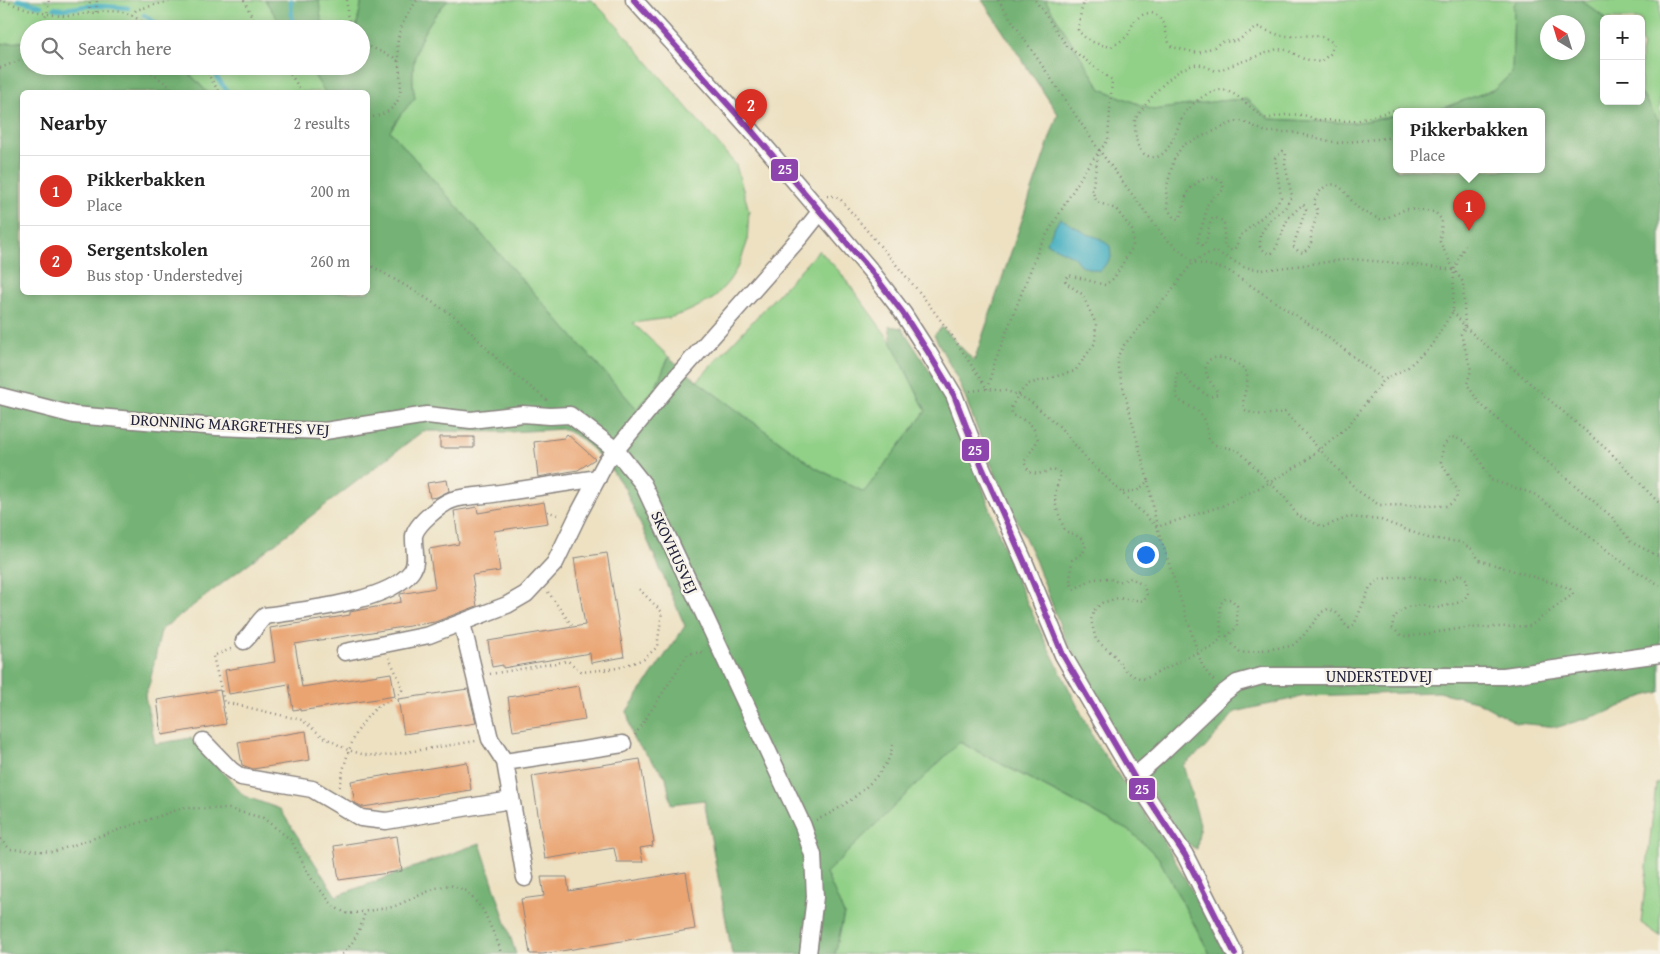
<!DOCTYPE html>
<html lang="en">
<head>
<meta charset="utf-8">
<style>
  body { margin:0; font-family:"Gentium Book Plus",serif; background:#f6f6f6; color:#222 }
  .controls { position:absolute; right:15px; top:15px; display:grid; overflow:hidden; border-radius:8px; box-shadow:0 2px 8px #0003 }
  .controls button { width:45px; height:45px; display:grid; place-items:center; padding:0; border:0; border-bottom:1px solid #e0e0e0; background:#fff; color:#222; font:25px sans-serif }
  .compass { position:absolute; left:1540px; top:15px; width:45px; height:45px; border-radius:50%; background:#fff; box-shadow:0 2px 8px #0003; rotate:322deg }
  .you { position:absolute; left:1145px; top:554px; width:18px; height:18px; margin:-12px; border:4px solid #fff; border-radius:50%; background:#1a73e8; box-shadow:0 0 0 8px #1a73e833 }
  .badge { display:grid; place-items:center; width:32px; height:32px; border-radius:50%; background:#d93025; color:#fff; font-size:16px; font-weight:700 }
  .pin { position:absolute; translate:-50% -41px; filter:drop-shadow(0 1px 2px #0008) }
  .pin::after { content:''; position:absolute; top:26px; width:18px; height:15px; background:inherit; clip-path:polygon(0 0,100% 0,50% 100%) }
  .popup { position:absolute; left:1393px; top:108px; width:152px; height:65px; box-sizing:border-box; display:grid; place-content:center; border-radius:8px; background:#fff; filter:drop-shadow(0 1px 4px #0005); font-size:16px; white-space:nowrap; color:#767676 }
  .popup b { font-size:19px; color:#222 }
  .popup::after { content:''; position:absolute; left:50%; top:100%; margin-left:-10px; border:10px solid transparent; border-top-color:#fff }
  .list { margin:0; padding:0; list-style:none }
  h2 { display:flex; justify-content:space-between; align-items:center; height:65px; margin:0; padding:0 20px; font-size:21px }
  h2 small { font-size:16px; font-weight:400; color:#767676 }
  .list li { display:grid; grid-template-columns:32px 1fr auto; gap:15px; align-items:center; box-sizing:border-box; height:70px; padding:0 20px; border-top:1px solid #e0e0e0 }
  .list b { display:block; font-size:19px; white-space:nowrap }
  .list p { margin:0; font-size:16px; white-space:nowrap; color:#767676 }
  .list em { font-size:16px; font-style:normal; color:#767676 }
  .icon { flex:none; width:28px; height:28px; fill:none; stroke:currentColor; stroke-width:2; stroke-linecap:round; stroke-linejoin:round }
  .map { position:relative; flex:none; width:1660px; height:954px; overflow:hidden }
  .search { position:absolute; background:#fff; box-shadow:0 2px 8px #0003; left:20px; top:20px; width:350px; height:55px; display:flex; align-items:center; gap:12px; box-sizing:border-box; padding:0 18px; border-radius:28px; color:#767676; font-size:19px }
  .panel { position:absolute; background:#fff; box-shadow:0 2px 8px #0003; left:20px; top:90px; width:350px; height:205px; border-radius:8px }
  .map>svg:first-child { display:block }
</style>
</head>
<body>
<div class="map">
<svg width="1660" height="954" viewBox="0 0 1660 954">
  <rect width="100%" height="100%" fill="#f7f3e8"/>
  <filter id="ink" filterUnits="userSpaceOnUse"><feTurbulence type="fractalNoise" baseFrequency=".02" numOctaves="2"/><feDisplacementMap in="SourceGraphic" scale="10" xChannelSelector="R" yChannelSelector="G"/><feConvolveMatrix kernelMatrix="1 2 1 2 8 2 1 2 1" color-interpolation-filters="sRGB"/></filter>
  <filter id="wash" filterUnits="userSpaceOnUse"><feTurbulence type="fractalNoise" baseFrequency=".0096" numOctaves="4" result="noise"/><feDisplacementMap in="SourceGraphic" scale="20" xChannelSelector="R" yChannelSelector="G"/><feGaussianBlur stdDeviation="1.12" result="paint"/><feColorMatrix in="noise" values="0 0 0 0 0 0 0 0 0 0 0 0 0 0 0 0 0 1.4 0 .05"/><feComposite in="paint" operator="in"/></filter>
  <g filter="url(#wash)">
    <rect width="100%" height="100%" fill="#ede1c2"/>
    <path fill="#91d087" stroke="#5a7961" d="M 0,0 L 265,0 L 284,29 L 29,29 L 29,41 L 0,44 Z
      M 319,0 L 362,0 L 356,29 L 332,29 L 321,20 Z
      M 448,0 L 592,0 L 619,28 L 736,165 L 749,211 L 747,243 L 739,265 L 729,281 L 713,299 L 689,311 L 669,318 L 633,323 L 669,357 L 654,390 L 637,409 L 390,131 L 401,114 L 415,98 C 407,58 421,29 448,0 Z
      M 1045,0 L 1517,0 L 1514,5 L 1512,73 L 1495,89 L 1443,108 L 1417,112 L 1396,112 L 1396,116 L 1353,123 L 1270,119 L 1245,99 L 1219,101 L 1153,110 L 1101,89 Z
      M 1581,0 L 1660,0 L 1660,123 L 1641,93 L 1641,53 L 1643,46 L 1641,44 L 1641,19 L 1606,19 Z
      M 182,66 L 308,66 L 325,92 L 207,92 Z
      M 819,250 L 840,272 L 892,343 L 926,411 L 864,492 L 816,468 L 697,381 Z
      M 959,742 L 1131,832 L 1158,857 L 1210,954 L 835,954 L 844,914 L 825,873 Z
      M 1660,782 L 1660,936 L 1641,923 L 1656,784 Z"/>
    <path fill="#74b274" stroke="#4b6a58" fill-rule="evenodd" d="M 265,0 L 319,0 L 321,20 L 332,29 L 284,29 Z
      M 362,0 L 448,0 C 421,29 407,58 415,98 L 401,114 L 390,131 L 637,409 L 654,390 L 669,357 L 697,381 L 816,468 L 864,492 L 926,411 L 892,343 L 889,326 L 902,328 L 949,401 L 973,460 L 1010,565 L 1044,639 L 1096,743 L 1162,838 L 1228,954 L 1210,954 L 1158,857 L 1131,832 L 960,742 L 826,873 L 844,914 L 835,954 L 732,954 L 704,800 L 671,804 L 666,777 L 633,739 L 627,711 L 685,626 L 625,489 L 606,462 L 580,438 L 564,429 L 509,432 L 423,431 L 161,630 L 150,682 L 145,696 L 155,744 L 191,738 L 244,796 L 280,809 L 336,896 L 480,843 L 516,954 L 0,954 L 0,44 L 29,41 L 29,66 L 182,66 L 207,92 L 22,92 L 22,292 L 368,292 L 368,92 L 325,92 L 308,66 L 361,66 L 361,29 L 356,29 Z
      M 982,0 L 1045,0 L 1101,89 L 1153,110 L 1219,101 L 1246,99 L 1270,119 L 1353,123 L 1396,116 L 1396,170 L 1542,170 L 1542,112 L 1417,112 L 1443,108 L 1495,89 L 1512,73 L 1514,5 L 1517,0 L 1581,0 L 1606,19 L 1604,19 L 1604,101 L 1641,101 L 1641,93 L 1660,123 L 1660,692 L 1644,696 L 1605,713 L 1558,727 L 1517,723 L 1476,701 L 1439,692 L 1305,696 L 1235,712 L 1205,748 L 1183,765 L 1200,824 L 1197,849 L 1184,843 L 1114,730 L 1064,636 L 1034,557 L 989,460 L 960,384 L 934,335 L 942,327 L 974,361 L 1058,114 ZM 1548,22 L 1578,22 L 1578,52 L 1548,52 Z"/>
    <path fill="#41adbf" stroke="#32687d" d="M 1060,218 L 1087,234 L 1099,238 L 1110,246 L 1111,258 L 1100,271 L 1081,266 L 1073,256 L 1046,243 Z"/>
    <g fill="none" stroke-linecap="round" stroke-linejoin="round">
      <path stroke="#41adbf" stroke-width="4.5" d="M 18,0 L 41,6
        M 291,0 L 292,20 L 298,29
        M 54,8 C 65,11 75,7 87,6 C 100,5 114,7 128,8
        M 144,15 L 165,29
        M 217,78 L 228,92"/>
    </g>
    <g id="blocks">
      <path fill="#eaa472" d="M 567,434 L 595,459 L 578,470 L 538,477 L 534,442 L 564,438 Z
        M 440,437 L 474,437 L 474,448 L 440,448 Z
        M 447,480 L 449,491 L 437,497 L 430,498 L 427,483 Z
        M 544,502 L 548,523 L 494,531 L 500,571 L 472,575 L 477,606 L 435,622 L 295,644 L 302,687 L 391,673 L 395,696 L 300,711 L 300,709 L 293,710 L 289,684 L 229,694 L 225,670 L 275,662 L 270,628 L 350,615 L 350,612 L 401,602 L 400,594 L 435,588 L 429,549 L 459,544 L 454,511 L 477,507 L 478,513 Z
        M 607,553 L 624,657 L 591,663 L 590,653 L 503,668 L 503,665 L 492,667 L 488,641 L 585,625 L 574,558 Z
        M 579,686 L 585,720 L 513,731 L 508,697 Z
        M 468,689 L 476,723 L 404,734 L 398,699 Z
        M 220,690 L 226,724 L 162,735 L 157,700 Z
        M 306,731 L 310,760 L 253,769 L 242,765 L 238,742 Z
        M 640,759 L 654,842 L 652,842 L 653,846 L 640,848 L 643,862 L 617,862 L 614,848 L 545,859 L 532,776 Z
        M 467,762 L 471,790 L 363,807 L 355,803 L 351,781 Z
        M 397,836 L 402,871 L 339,880 L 334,846 Z
        M 686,872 L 695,929 L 543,954 L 530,954 L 521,899 L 544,896 L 541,877 L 567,877 L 569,891 Z"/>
    </g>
  </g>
  <g filter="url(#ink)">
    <use href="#blocks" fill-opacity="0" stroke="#88827e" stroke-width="1"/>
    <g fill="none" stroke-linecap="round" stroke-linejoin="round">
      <g stroke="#88827e" stroke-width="19">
        <path id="minor" d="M 634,0 L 751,130 L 871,271 L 903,313 L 928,352 L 954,395 L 981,465 L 1024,561 L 1063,655 L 1134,777 L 1185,855 L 1235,954
          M 0,396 L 74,415 L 217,427 L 325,431 L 427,415 L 471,420 L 523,414 L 550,416 L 570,415 L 616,450 L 643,484 L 803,826 L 813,855 L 815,897 L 808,954
          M 462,623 L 490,739 L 505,762 L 525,878
          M 244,641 C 253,633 256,624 265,616 C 302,610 387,603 411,572 C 419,562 413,548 414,536 C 416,524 441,504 452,500 C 463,496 481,496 493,494 C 528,489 563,483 598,478
          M 345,652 L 429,635 L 507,605 L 526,594 L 555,563 L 579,513 L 606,462 L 671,383 L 801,236 L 820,212
          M 203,741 L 231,770 L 241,777 L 312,789 L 361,818 L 386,821 L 511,800
          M 505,762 L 623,744
          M 1134,777 L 1158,756 L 1225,692 L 1237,683 L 1262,676 L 1504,676 L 1660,654"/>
      </g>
      <path stroke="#88827e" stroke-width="2.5" stroke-dasharray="1 4" stroke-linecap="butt" d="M 0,0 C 22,7 45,16 68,16 C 86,15 104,9 122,12 C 133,14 143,23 152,29
        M 244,0 L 252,17 L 260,29
        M 347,0 L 347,14 L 352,29
        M 998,0 L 1099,150 L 1164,237 L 1193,262 L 1226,269 L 1322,333 L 1384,380
        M 1085,0 L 1081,12 L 1078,30 C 1087,42 1097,44 1111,47 C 1116,44 1123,40 1127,36 C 1131,32 1131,26 1134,22 C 1141,13 1153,9 1161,19 C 1168,27 1164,38 1172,47 L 1198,53 L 1214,47 L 1221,42 L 1237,41 L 1258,27 C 1266,30 1276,35 1284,36 C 1301,37 1321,31 1334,44 L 1330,54 L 1320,62 L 1304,59 L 1287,50 L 1277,49 L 1216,71 C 1211,69 1206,66 1201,65 C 1177,61 1147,102 1135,119 C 1135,131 1135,152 1148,156 C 1170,165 1177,122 1186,111 C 1194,102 1209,90 1221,90 C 1235,90 1252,109 1262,117 C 1268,120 1272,117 1278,116 C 1291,114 1305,113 1316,120 L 1356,121 L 1398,109 L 1403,110 L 1404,112
        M 96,12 L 97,0
        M 89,13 L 90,0
        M 132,15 L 136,10 L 173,0
        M 37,29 L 47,14 L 49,0
        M 361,43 L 393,57 L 398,61
        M 144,66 L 176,92
        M 200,66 L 208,74 L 219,92
        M 285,66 L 302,92
        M 0,68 L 29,57
        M 208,74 L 238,70 L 244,66
        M 368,118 C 419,109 394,72 398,39 C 400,25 409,12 417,0
        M 1396,132 L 1387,138 L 1338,143 L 1291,132 L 1266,132 L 1242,121 L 1234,122 L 1183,145 L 1174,159 L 1166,190 L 1168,209 L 1174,218 L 1178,219 C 1184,211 1183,205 1186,196 C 1189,187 1204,175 1215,178 C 1217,179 1219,181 1222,182 L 1224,189 L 1211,200 L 1207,205 L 1205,217 L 1197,241 L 1203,246 C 1210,238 1206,227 1213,218 L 1220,219 L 1224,223 L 1224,246 L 1230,250 L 1233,250 L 1236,247 L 1240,236 L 1278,203 L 1281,197 L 1275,158 L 1283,151 L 1286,154 L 1285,164 L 1292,196 L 1285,208 L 1269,221 L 1260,235 L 1260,247 L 1267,253 L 1272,253 L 1276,248 L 1288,218 L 1303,204 L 1306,209 L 1293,246 L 1298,251 L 1303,253 L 1311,245 L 1311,234 L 1318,212 L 1314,202 C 1317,195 1320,190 1326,186 C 1342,178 1349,202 1360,209 C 1366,214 1375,217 1382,220 L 1406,209 L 1435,212 L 1442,220 L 1440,242 L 1454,270 L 1463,282 L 1465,327 L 1461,334 L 1471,370 L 1467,384 L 1479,403 L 1612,517 L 1631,542 L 1660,557
        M 1099,150 L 1092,191 L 1097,202 L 1116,209 L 1132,230 L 1133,246 L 1114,278 L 1105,285 L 1069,275 L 1065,279 L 1066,283 L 1082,294 L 1096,324 L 1095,343 L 1075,371 L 1028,384 L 1018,395 L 1011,408 L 1012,415 C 1028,422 1033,422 1038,440 L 1024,462 L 1029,472 L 1038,474 L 1053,470 L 1061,473 C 1051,502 1055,503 1065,531 L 1080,537 L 1086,545 L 1083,553 L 1072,560 L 1070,582 L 1074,589 L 1093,579 L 1108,578 L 1118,582 L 1131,578 L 1143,585 L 1147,595 L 1144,601 L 1118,598 L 1102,603 L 1094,610 L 1091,620 L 1096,640 L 1115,656 L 1125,670 L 1135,677 L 1145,679 L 1198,652 L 1213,647 L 1221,638 L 1220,604 L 1226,598 L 1232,600 L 1237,606 L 1237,627 L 1227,636 L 1229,641 L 1241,653 L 1292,646 L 1303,636 L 1322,612 L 1328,609 C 1343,614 1339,620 1349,628 L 1354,625 L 1370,587 L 1380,579 L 1411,576 L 1445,582 L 1461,574 L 1467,580 L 1468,595 L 1461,602 L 1437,608 L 1422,605 L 1407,607 L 1394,617 L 1392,628 L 1402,636 L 1413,636 L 1465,628 L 1530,626 L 1573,594 L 1572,591 L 1569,588 L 1479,560 L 1472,549 L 1460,542 L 1428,538 L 1381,520 L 1349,517 L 1323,527 L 1297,515 L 1286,499 L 1238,450 L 1215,445 L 1209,440 L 1205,420 L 1198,411 L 1180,401 L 1177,397 L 1176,376 L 1178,372 L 1183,373 L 1192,385 L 1210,397 L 1217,394 L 1217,391 C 1214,386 1208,380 1207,375 C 1198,347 1239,358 1246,372 C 1251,386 1239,397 1245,410 C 1258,417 1271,414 1285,412 L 1358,491 L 1379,505 L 1448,506 L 1456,499 L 1458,491 L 1441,462 L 1443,447 L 1450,437 C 1472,439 1480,462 1491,480 L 1534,494 L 1629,567 L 1660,585
        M 827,196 L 834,196 L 841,200 L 921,294 L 951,334 L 987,389
        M 368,264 L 418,293 L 457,318 L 502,364 L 548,401
        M 1453,311 L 1465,327 L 1611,453 L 1660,504
        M 987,389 L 995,361 L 1040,246 L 1087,167 L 1108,140 L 1112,80 L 1067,46 L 1035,0
        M 970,391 L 987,389 L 1007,391 L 1018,395 L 1031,402 L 1059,426 L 1087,459 L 1157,527 L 1222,506 L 1269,483 L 1304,462 L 1347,427 L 1384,380 L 1408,367 L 1431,346 L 1453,311 L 1454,270 L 1466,242
        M 1148,481 L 1157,527 L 1202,665 L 1208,674 L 1215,682
        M 1123,492 L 1137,491 L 1148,481 L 1118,368 L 1118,356 L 1124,345 L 1167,296 L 1193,262 L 1209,253 L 1217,252 L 1244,267 L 1263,270 L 1351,259 L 1407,264 L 1453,270
        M 547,511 L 560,516
        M 548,592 L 573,627
        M 231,649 L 213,656 L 224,702 L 302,720 L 322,736 L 348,750 L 365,755 L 383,756 L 476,741
        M 490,674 L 568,661 L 582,672 L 618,668 L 644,659 L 657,647 L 662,612 L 637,587
        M 635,735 L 688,654 L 704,652
        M 339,787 C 346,758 352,731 374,710 C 383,701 393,703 402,690 L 400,681 L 389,658
        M 816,820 C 841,810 877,783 889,758 C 891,753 892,748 893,743
        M 0,839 L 10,849 L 53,852 L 183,808 L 229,809 L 263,818 L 291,840 L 311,878 L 334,907 L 348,914 L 393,907 L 436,888 L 450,885 L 467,891 L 483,910 L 499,945 L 501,954
        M 342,954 C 355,942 361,929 365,911"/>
      <use href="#minor" stroke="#fff" stroke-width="16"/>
      <g stroke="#f7f3e8" stroke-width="10">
        <path id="bus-1" d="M 634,0 L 751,130 L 871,271 L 903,313 L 928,352 L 954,395 L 981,465 L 1024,561 L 1063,655 L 1134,777 L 1185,855 L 1235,954"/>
      </g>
      <use href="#bus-1" stroke="#8e44ad" stroke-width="6"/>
    </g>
  </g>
  <g text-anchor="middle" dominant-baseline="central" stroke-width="5" stroke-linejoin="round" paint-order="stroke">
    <g font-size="16" fill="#22223b" stroke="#f7f3e8">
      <text transform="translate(230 424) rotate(3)">DRONNING MARGRETHES VEJ</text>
      <text transform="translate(675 552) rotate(65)">SKOVHUSVEJ</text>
      <text x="1379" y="676">UNDERSTEDVEJ</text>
    </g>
  </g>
  <g stroke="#f7f3e8" stroke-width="2">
    <rect x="770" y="158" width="29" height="24" rx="5" fill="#8e44ad"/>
    <rect x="961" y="438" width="29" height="24" rx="5" fill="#8e44ad"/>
    <rect x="1128" y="777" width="28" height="24" rx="5" fill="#8e44ad"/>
  </g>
  <g font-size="14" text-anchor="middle" font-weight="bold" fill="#fff">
    <text x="785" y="174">25</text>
    <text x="975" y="455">25</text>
    <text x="1142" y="794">25</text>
  </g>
</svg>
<div class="controls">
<button>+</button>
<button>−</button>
</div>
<svg class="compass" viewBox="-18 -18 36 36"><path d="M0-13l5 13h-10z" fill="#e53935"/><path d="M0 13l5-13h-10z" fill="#767676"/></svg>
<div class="you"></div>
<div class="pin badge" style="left:1469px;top:231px">1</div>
<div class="popup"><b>Pikkerbakken</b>Place</div>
<div class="pin badge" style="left:751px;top:130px">2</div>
<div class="search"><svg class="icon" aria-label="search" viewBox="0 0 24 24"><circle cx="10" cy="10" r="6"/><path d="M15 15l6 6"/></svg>Search here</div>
<section class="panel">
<h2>Nearby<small>2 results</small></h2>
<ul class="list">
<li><span class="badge">1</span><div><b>Pikkerbakken</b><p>Place</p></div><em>200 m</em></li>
<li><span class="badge">2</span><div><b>Sergentskolen</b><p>Bus stop · Understedvej</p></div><em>260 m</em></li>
</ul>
</section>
</div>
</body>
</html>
